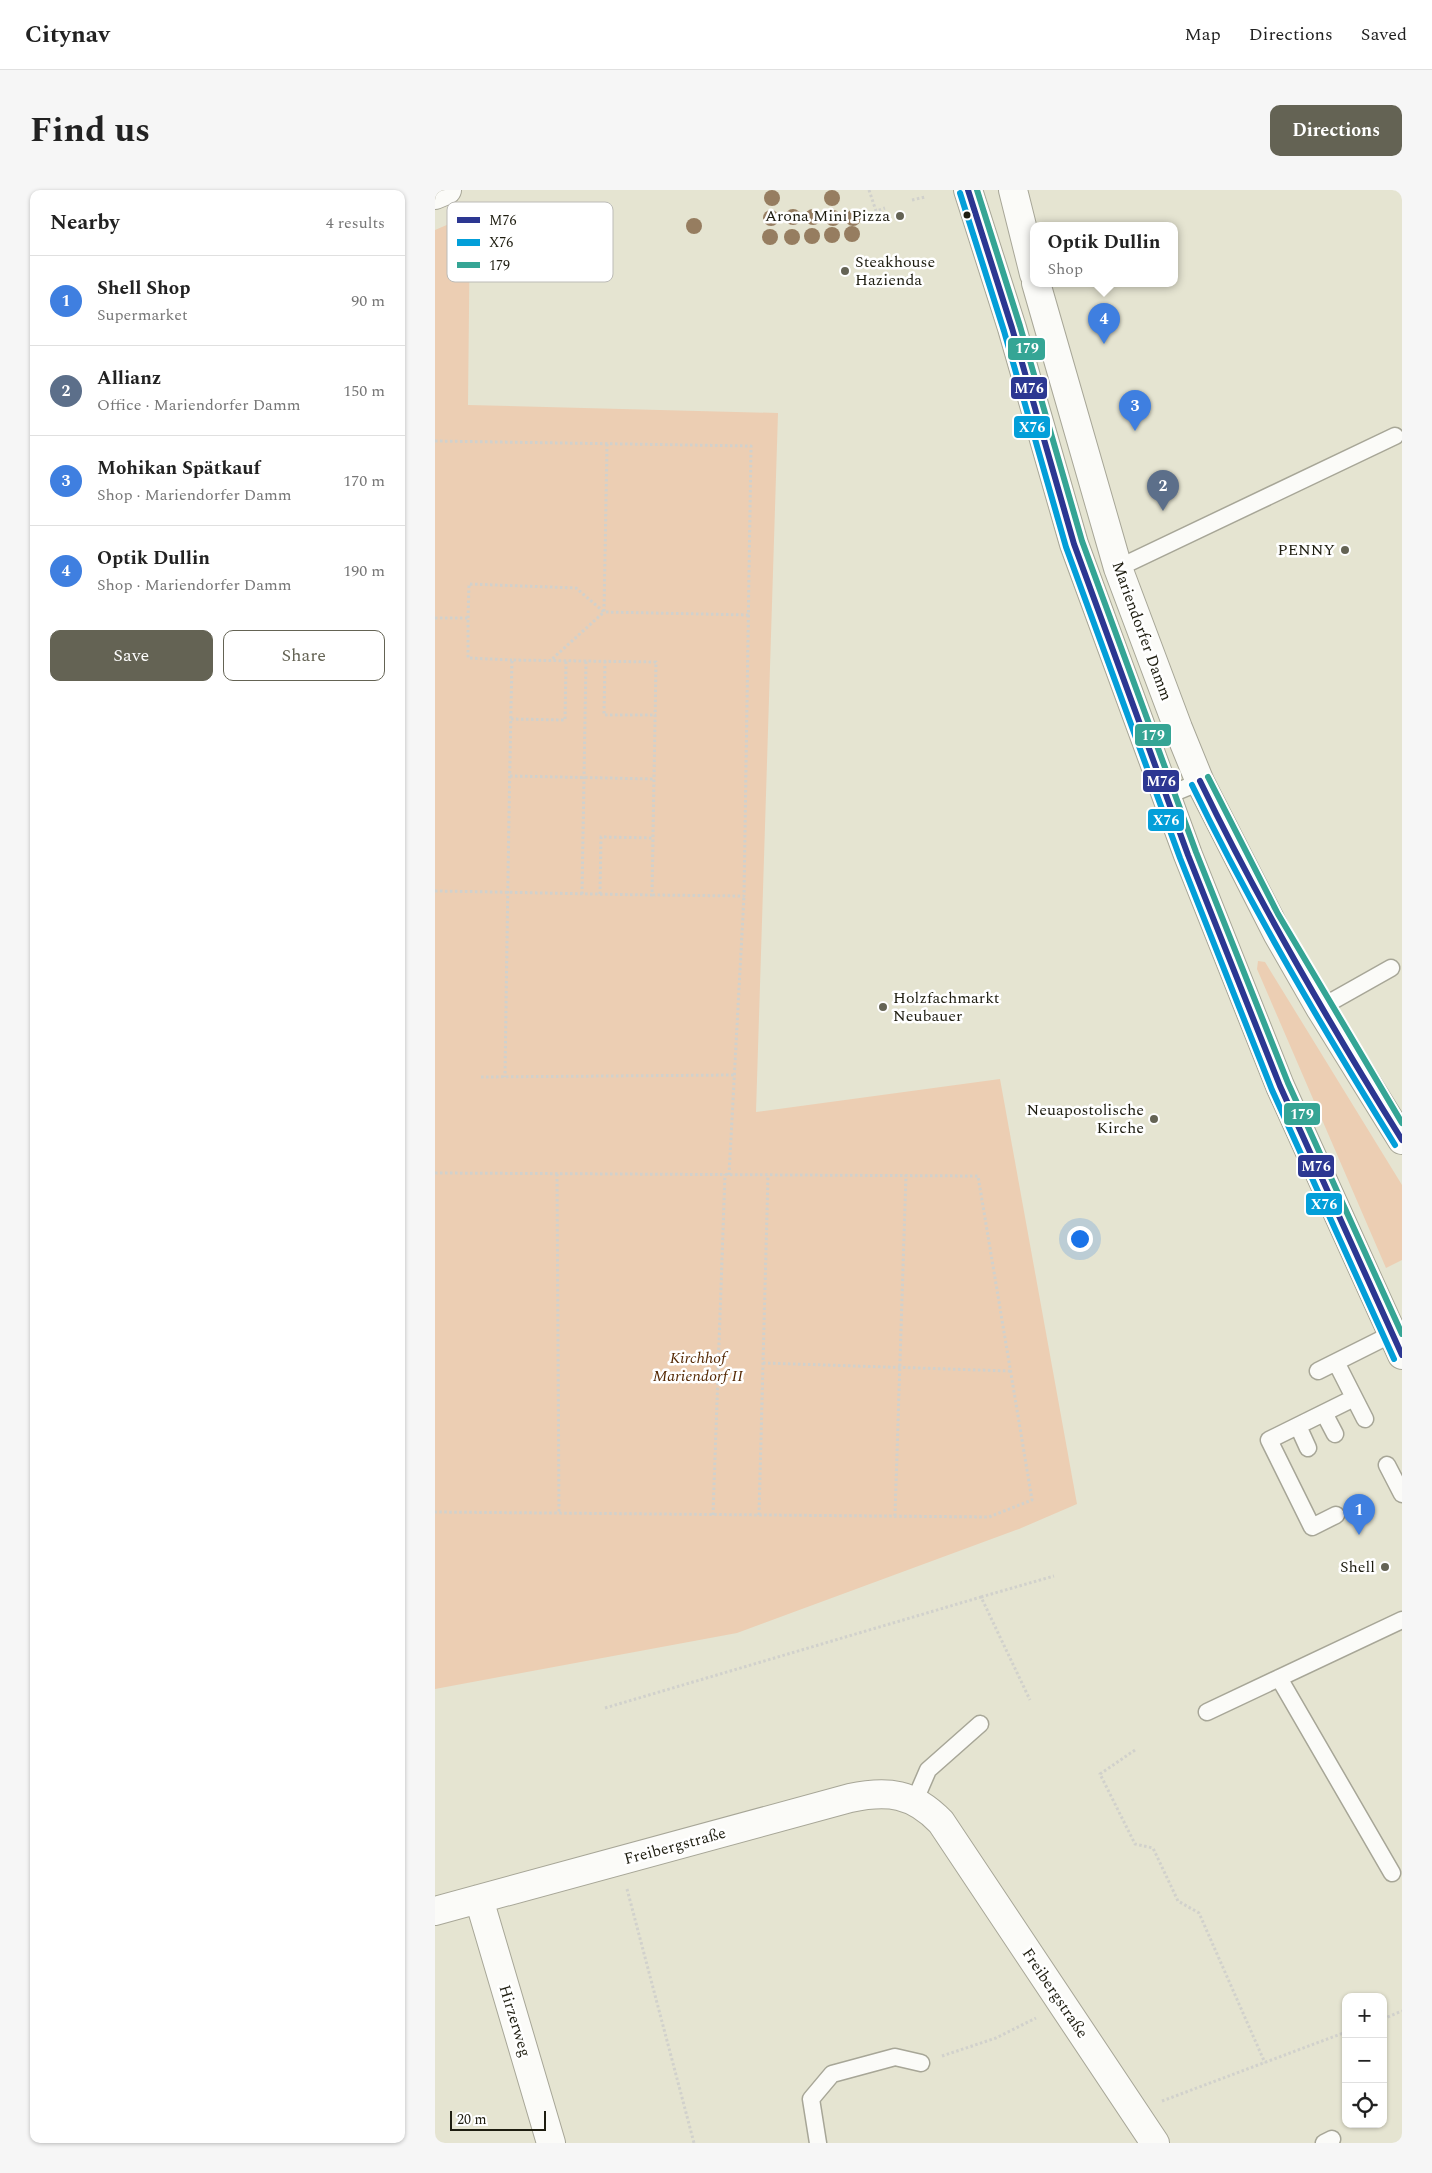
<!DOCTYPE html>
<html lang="en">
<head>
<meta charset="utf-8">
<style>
  body { margin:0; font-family:Spectral,serif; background:#f6f6f6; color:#222 }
  .controls { position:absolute; right:15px; bottom:15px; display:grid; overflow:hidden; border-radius:10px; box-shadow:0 1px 4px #0004 }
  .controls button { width:45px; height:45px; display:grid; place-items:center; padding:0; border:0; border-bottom:1px solid #e0e0e0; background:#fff; color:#222; font:25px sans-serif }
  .scale { position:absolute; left:15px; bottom:12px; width:96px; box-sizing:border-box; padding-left:5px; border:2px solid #1e1d10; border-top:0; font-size:14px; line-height:18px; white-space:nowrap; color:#1e1d10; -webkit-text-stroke:4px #fff; paint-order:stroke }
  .you { position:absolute; left:644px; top:1048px; width:18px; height:18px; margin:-12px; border:4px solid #fff; border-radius:50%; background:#1a73e8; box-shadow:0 0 0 8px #1a73e833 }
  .badge { display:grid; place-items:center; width:32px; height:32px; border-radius:50%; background:#646354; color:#fff; font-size:16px; font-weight:700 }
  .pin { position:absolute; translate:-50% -41px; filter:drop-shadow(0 1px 2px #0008) }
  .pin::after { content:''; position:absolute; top:26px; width:18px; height:15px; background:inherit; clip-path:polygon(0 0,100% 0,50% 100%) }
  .popup { position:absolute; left:595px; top:32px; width:148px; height:65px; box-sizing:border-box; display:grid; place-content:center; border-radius:10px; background:#fff; filter:drop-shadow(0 1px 4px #0005); font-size:16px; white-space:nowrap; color:#767676 }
  .popup b { font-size:19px; color:#222 }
  .popup::after { content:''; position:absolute; left:50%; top:100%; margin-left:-10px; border:10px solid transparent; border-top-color:#fff }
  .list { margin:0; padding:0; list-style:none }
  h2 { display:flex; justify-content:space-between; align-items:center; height:65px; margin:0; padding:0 20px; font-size:21px }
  h2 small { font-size:16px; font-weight:400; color:#767676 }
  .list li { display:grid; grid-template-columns:32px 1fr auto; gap:15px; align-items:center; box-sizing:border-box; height:90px; padding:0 20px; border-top:1px solid #e0e0e0 }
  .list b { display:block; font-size:19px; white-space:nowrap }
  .list p { margin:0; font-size:16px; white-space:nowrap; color:#767676 }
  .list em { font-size:16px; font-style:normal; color:#767676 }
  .actions { display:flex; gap:10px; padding:15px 20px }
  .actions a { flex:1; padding:11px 0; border:1px solid #646354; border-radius:10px; text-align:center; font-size:18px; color:#646354 }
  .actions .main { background:#646354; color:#fff }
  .icon { flex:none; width:28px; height:28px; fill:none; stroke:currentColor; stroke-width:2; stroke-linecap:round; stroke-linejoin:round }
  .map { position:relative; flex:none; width:967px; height:1953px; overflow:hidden; border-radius:10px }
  header { display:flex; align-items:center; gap:30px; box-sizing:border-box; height:70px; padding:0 25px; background:#fff; border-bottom:1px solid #e0e0e0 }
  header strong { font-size:24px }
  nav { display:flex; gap:28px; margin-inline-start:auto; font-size:18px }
  .intro { display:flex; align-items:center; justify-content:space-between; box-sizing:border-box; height:120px; padding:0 30px }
  h1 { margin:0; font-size:35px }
  .button { padding:12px 22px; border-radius:10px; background:#646354; color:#fff; font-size:18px; font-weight:700 }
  main { display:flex; gap:30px; padding:0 30px }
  aside { flex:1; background:#fff; border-radius:10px; box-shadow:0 1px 4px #0004 }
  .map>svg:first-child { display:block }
</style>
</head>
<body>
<header>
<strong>Citynav</strong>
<nav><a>Map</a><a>Directions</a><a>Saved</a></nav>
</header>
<div class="intro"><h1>Find us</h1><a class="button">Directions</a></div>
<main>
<aside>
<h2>Nearby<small>4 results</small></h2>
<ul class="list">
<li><span class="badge" style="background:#3f7fe0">1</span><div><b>Shell Shop</b><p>Supermarket</p></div><em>90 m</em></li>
<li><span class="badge" style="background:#5c6f8a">2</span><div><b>Allianz</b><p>Office · Mariendorfer Damm</p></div><em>150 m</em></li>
<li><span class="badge" style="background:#3f7fe0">3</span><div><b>Mohikan Spätkauf</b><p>Shop · Mariendorfer Damm</p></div><em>170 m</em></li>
<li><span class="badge" style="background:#3f7fe0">4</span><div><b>Optik Dullin</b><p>Shop · Mariendorfer Damm</p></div><em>190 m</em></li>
</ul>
<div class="actions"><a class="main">Save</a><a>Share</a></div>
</aside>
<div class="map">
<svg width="967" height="1953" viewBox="0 0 967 1953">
  <rect width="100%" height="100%" fill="#e5e4d1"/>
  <path fill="#ecceb3" d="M 35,25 L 33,215 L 343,223 L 321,922 L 565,889 L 642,1314 L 584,1339 L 302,1443 L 0,1499 L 0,40 Z
    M 823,771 L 830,772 L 967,995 L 967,1070 L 951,1078 L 822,779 Z"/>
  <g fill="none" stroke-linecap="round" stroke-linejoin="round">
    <g stroke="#a7a697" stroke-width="19">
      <path id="service" d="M 683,378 L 960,246
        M 731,606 L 765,592
        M 885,818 L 956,778
        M 901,1172 L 930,1229
        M 883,1181 L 965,1140
        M 889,1223 L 900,1244
        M 863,1236 L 873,1258
        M 952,1275 L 967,1304
        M 901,1325 L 877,1337 L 834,1250 L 919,1208
        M 844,1488 L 957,1683
        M 772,1522 L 967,1430
        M 480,1610 L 493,1580 L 545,1534
        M 383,1953 L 376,1909 L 397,1884 L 460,1867 L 486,1873
        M 889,1953 L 897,1949"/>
    </g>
    <g stroke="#a7a697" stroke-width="30">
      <path id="minor" d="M 44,1709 L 116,1953
        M 0,1721 L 415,1608 C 453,1600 478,1603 506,1632 L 720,1953"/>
    </g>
    <g stroke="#a7a697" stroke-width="30">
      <path id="primary" d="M 533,0 L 577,138 L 639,354 L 753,665 L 845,896 L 967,1165
        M 578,0 L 599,84
        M 0,5 L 12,0
        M 601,93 L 683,378 L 743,538 L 765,592 L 842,743 L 885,818 L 967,950"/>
    </g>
    <path stroke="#d1d1cc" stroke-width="3" stroke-dasharray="2.5 2.5" stroke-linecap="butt" d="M 434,0 L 441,21 L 450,18
      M 477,10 L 490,7
      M 0,251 L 316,256 L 309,706 L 217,705
      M 172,254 L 169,422 L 314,425
      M 0,428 L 33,428 L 33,468 L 77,470
      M 33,428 L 34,394 L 141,398 L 169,422 L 116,470
      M 170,471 L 169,525 L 221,525
      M 76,529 L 130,530 L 131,471
      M 75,586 L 220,589
      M 0,701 C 72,702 145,704 217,705 L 221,472 L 77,470 C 74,609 72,748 70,887
      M 147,704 L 151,471
      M 165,704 L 166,647 L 219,648
      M 46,887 L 299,885
      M 0,983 L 543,986 L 597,1310 L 554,1327 L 0,1322
      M 122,984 L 124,1323
      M 294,985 L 309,706
      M 328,1173 L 575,1181
      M 278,1325 L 290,984
      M 324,1325 L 333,985
      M 460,1326 L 471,985
      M 546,1407 L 619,1386
      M 170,1518 L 546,1407 L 595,1510
      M 700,1560 L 665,1584 L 700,1654 L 718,1658 L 743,1711 L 764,1723 L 830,1873
      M 192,1699 L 259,1953
      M 948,1829 L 967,1821
      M 507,1866 L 561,1848 L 601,1828
      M 727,1911 L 911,1842"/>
    <use href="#service" stroke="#fbfbf8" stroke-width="16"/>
    <use href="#minor" stroke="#fbfbf8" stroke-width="28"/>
    <use href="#primary" stroke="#fbfbf8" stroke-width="28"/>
    <g stroke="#fff" stroke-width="10">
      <path id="bus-1" d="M 533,0 L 577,138 L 639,354 L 753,665 L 845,896 L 967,1165
        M 765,591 C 825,715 894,833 967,950"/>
    </g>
    <g stroke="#fff" stroke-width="10">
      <path id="bus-2" d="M 525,3 L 569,141 L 631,357 L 745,668 L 837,900 L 959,1169
        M 757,595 C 817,719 887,837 960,955"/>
    </g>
    <g stroke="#fff" stroke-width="10">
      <path id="bus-3" d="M 542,0 L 585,136 L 647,351 L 761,662 L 853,893 L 967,1144
        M 773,587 L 843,724 L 967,933"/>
    </g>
    <use href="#bus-1" stroke="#2c3792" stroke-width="6"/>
    <use href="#bus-2" stroke="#039fd9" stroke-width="6"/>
    <use href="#bus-3" stroke="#35a595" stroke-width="6"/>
  </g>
  <g fill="#967d60">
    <circle cx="337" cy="8" r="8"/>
    <circle cx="397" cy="8" r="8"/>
    <circle cx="358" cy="27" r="8"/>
    <circle cx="378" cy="27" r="8"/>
    <circle cx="336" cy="28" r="8"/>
    <circle cx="398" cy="28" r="8"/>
    <circle cx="418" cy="28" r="8"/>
    <circle cx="259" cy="36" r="8"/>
    <circle cx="417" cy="44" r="8"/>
    <circle cx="397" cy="45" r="8"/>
    <circle cx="377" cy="46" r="8"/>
    <circle cx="335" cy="47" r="8"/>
    <circle cx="357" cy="47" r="8"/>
  </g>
  <circle fill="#1e1d10" stroke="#fff" stroke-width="2" cx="532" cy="25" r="4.5"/>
  <g fill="#646354" stroke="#fff" stroke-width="2">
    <circle cx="465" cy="26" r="5"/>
    <circle cx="410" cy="81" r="5"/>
    <circle cx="910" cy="360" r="5"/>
    <circle cx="448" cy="817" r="5"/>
    <circle cx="719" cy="929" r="5"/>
    <circle cx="950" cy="1377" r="5"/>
  </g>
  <g text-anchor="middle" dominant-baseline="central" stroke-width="5" stroke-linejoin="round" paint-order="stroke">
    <g font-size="16" fill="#1e1d10" stroke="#fff" text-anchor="end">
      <text x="455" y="26">Arona Mini Pizza</text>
      <text x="420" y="72" text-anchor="start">Steakhouse<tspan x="420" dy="18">Hazienda</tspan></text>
      <text x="900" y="360">PENNY</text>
      <text x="458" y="808" text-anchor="start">Holzfachmarkt<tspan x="458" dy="18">Neubauer</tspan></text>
      <text x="709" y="920">Neuapostolische<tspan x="709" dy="18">Kirche</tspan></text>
      <text x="940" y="1377">Shell</text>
    </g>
    <g font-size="16" fill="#1e1d10" stroke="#fff">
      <text transform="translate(707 441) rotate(70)">Mariendorfer Damm</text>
      <text transform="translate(240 1656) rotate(-15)">Freibergstraße</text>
      <text transform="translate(620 1803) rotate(56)">Freibergstraße</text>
      <text transform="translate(80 1831) rotate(73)">Hirzerweg</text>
    </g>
    <g font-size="16" font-style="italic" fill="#552904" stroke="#fff">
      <text x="263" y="1168">Kirchhof<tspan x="263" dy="18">Mariendorf II</tspan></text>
    </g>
  </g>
  <rect x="12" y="12" width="166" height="80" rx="8" fill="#fff" stroke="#bcbbb7" stroke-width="1"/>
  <rect x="22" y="27" width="23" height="6" fill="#2c3792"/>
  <rect x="22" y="49" width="23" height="7" fill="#039fd9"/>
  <rect x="22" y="72" width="23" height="6" fill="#35a595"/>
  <g font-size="14" fill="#1e1d10">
    <text x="54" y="35">M76</text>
    <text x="54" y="57">X76</text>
    <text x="54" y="80">179</text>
  </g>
  <g stroke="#fff" stroke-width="2">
    <rect x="572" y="147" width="39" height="24" rx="5" fill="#35a595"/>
    <rect x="575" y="186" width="38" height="24" rx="5" fill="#2c3792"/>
    <rect x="578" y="225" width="38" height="24" rx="5" fill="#039fd9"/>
    <rect x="699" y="533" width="38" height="24" rx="5" fill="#35a595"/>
    <rect x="707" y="579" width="38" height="24" rx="5" fill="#2c3792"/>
    <rect x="712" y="618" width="38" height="24" rx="5" fill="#039fd9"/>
    <rect x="848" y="912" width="38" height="24" rx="5" fill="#35a595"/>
    <rect x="862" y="964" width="38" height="24" rx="5" fill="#2c3792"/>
    <rect x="870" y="1002" width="38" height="24" rx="5" fill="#039fd9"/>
  </g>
  <g font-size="14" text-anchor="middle" font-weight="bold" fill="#fff">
    <text x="592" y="163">179</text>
    <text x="594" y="203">M76</text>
    <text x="597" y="242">X76</text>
    <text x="718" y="550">179</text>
    <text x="726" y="596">M76</text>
    <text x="731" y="635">X76</text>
    <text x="867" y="929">179</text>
    <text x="881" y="981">M76</text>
    <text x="889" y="1019">X76</text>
  </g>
</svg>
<div class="controls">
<button>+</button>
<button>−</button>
<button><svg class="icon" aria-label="locate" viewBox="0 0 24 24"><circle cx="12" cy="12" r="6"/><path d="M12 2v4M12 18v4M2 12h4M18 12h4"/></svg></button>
</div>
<div class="scale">20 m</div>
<div class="you"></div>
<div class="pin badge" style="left:924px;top:1345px;background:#3f7fe0">1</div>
<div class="pin badge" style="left:728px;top:321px;background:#5c6f8a">2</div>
<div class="pin badge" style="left:700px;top:241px;background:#3f7fe0">3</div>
<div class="pin badge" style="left:669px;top:154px;background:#3f7fe0">4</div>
<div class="popup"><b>Optik Dullin</b>Shop</div>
</div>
</main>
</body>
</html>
